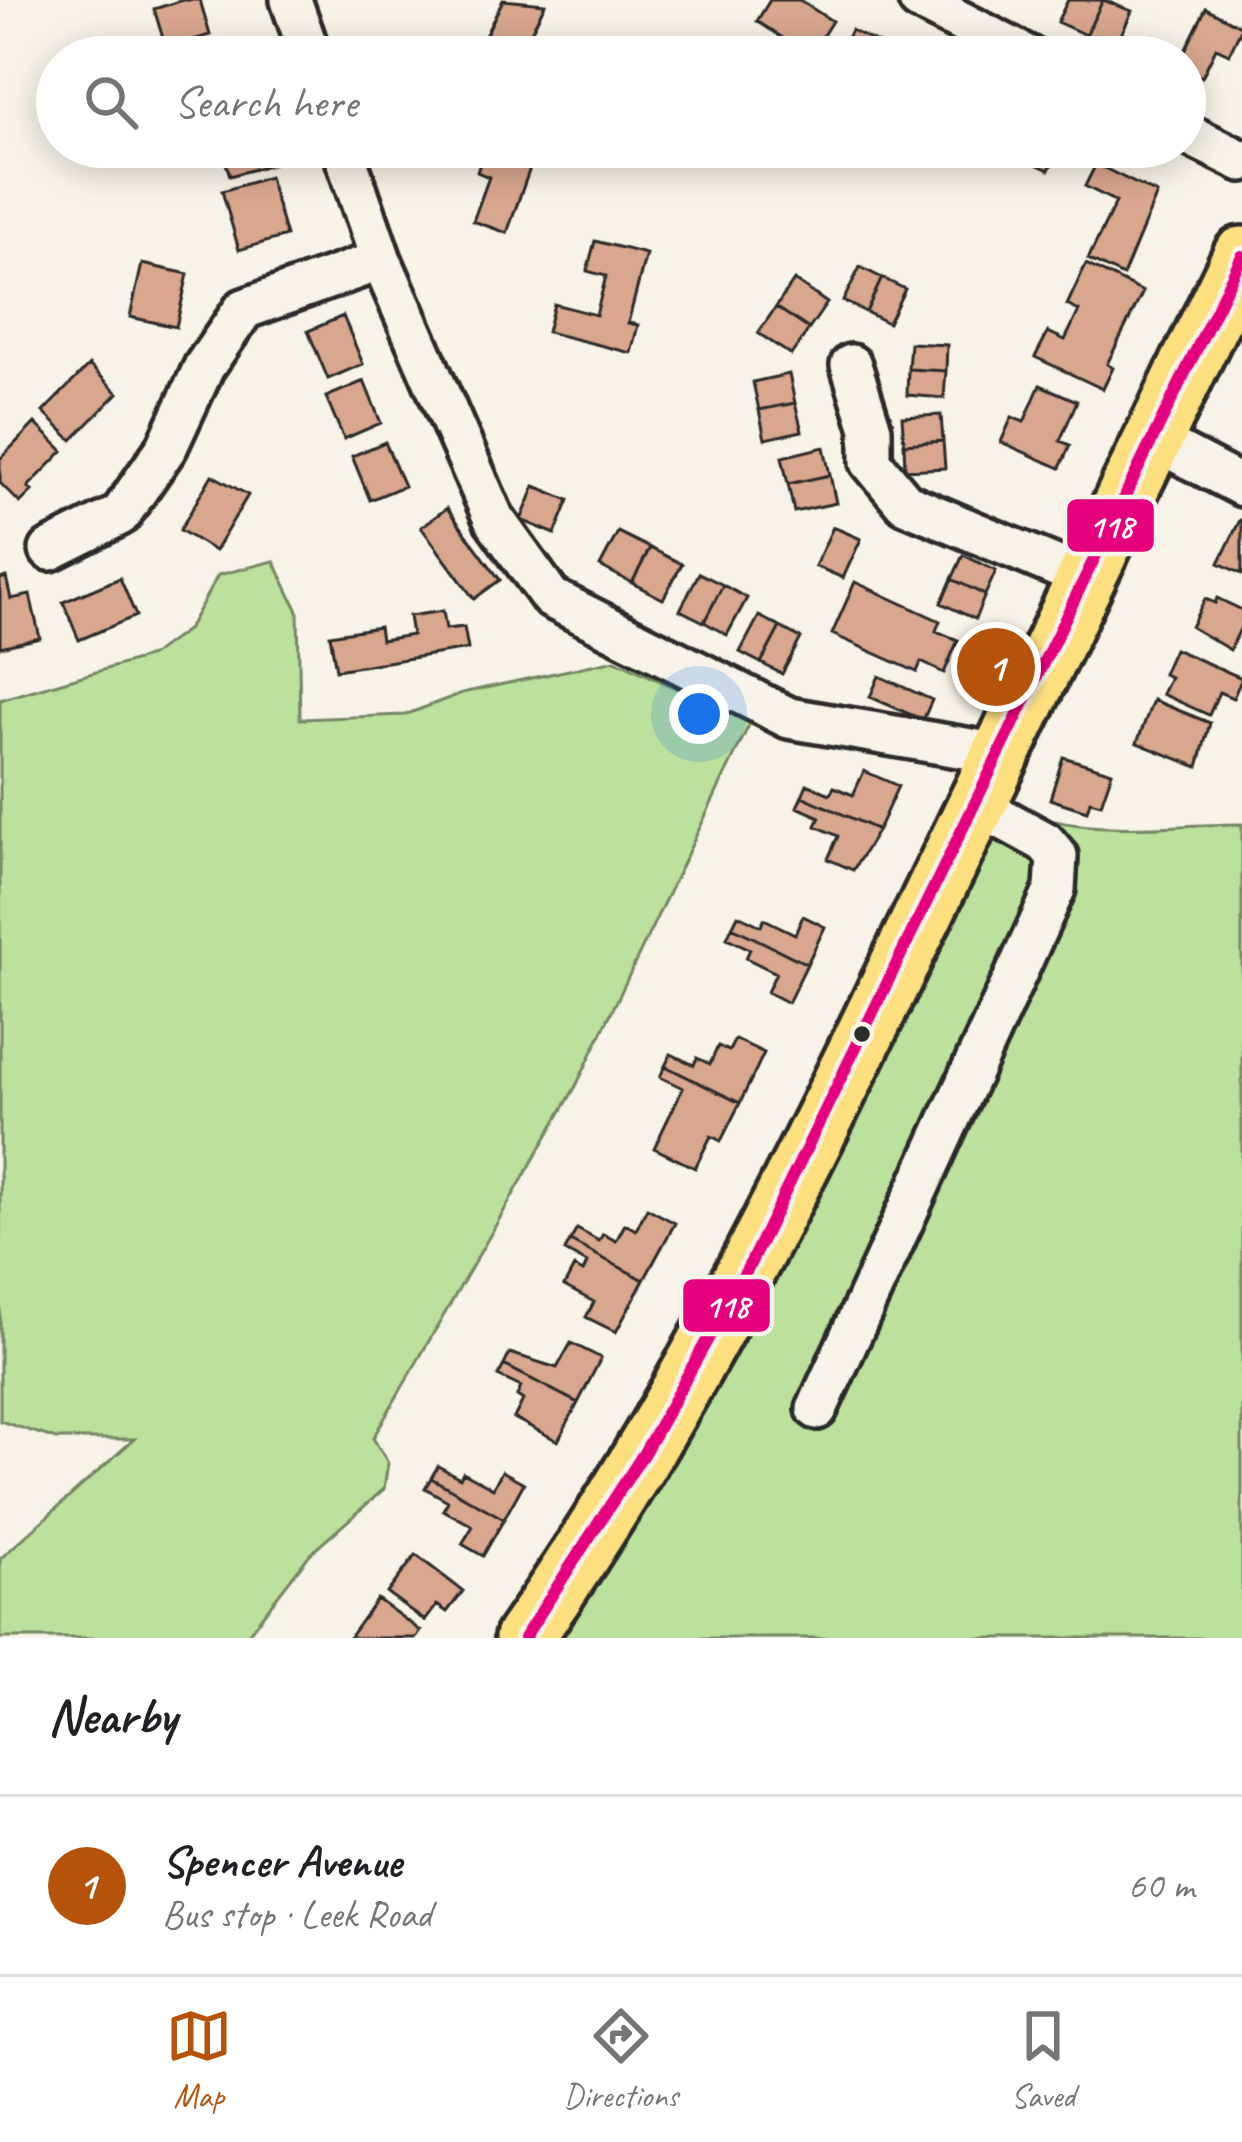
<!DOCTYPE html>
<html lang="en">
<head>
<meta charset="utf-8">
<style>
  body { margin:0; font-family:Caveat,sans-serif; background:#f2f2f2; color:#202124 }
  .you { position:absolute; left:699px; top:714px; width:42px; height:42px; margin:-30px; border:9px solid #fff; border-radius:50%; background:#1a73e8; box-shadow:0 0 0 18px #1a73e833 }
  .badge { display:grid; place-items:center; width:78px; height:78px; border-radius:50%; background:#b45309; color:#fff; font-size:39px; font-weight:700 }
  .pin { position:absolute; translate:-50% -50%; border:6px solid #fff; box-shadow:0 3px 12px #0006 }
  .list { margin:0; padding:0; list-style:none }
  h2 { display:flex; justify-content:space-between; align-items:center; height:156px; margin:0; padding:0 48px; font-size:51px }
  h2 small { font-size:39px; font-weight:400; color:#757577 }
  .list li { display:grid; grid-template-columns:78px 1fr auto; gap:36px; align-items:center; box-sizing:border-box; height:180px; padding:0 48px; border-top:3px solid #e0e0e0 }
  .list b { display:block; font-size:45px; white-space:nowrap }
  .list p { margin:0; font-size:39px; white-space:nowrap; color:#757577 }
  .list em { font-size:39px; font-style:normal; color:#757577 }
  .icon { flex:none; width:66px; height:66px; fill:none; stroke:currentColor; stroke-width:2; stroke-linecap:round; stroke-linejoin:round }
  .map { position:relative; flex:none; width:1242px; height:1638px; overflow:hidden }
  .search { position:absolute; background:#fff; box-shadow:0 6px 30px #0003; left:36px; right:36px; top:36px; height:132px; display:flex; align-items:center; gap:30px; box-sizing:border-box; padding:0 42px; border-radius:66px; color:#757577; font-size:45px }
  .sheet { height:336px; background:#fff }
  nav { display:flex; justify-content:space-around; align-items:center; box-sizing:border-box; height:168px; border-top:3px solid #e0e0e0; background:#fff; font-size:33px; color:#757577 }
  nav a { display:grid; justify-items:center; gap:6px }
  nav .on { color:#b45309 }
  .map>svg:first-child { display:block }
</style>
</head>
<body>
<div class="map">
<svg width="1242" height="1638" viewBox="0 0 1242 1638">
  <rect width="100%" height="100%" fill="#f7f3e8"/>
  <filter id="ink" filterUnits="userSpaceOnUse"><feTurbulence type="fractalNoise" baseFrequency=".00833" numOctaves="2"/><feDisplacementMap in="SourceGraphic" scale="24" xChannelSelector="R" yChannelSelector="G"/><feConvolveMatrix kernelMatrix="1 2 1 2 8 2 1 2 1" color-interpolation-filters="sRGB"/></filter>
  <g filter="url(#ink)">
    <path fill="#bce19c" stroke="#748664" stroke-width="3" d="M 274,561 L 298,611 L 300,719 L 405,715 L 462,693 L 615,660 L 750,723 L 576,1086 L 373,1438 L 388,1463 L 384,1489 L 310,1554 L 245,1638 L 0,1638 L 0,1559 L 134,1439 L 56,1439 L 0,1421 L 0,700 L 151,656 L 188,629 L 218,575 Z
      M 1001,801 C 1071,841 1162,824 1242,824 L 1242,1638 L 547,1638 Z"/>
    <path fill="#d9a68e" stroke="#2b2b2b" stroke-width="3" d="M 183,0 L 200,0 L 210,35 L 166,48 L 154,9 Z
      M 503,0 L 545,4 L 527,40 L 552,57 L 497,57 L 479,48 Z
      M 770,0 L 799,0 L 832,21 L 810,56 L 757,21 Z
      M 1068,0 L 1103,0 L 1086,35 L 1057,22 Z
      M 1103,0 L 1132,11 L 1115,48 L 1086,35 Z
      M 1206,8 L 1242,27 L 1229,54 L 1216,48 L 1202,77 L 1185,69 L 1182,57 Z
      M 851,30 L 906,57 L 838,57 Z
      M 221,147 L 267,147 L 272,164 L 230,176 Z
      M 1024,147 L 1060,147 L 1049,170 L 1019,156 Z
      M 484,152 L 530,168 L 507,233 L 473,221 L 489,177 L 477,172 Z
      M 1096,164 L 1157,194 L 1123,276 L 1088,259 L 1116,202 L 1085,186 Z
      M 269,177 L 286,236 L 239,250 L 222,191 Z
      M 595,241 L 646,254 L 628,323 L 638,325 L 631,353 L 547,332 L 554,304 L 596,315 L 606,276 L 587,271 Z
      M 142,264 L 188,274 L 176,327 L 130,317 Z
      M 1086,264 L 1143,292 L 1107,364 L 1113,368 L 1103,389 L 1035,357 L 1048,332 L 1065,340 L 1079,311 L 1067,305 Z
      M 860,267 L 882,278 L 866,312 L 843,301 Z
      M 882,278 L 905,289 L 888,323 L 866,312 Z
      M 794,280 L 827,303 L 809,329 L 776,307 Z
      M 776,307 L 809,329 L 791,355 L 758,333 Z
      M 343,316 L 363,364 L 328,379 L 308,331 Z
      M 910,343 L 947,345 L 946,371 L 908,369 Z
      M 89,365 L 118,393 L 72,440 L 43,412 Z
      M 908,369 L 946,371 L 944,398 L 907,395 Z
      M 789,374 L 795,403 L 759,410 L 753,382 Z
      M 364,381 L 381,423 L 344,439 L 326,397 Z
      M 1040,385 L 1077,401 L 1060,441 L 1070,445 L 1060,468 L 1001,442 L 1012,417 L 1024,422 Z
      M 795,403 L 802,431 L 765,439 L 759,410 Z
      M 941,415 L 943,441 L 904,444 L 902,417 Z
      M 35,423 L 63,451 L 28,487 L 32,491 L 20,503 L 0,483 L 0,459 Z
      M 943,441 L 945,468 L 905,470 L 904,444 Z
      M 385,442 L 404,486 L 370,500 L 352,456 Z
      M 824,447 L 830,475 L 788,484 L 782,457 Z
      M 212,475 L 248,495 L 215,551 L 180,530 Z
      M 830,475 L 836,503 L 794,512 L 788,484 Z
      M 535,486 L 569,500 L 555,534 L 521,520 Z
      M 447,508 L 500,580 L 474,599 L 421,527 Z
      M 1240,520 L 1242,521 L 1242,574 L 1219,563 Z
      M 833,527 L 861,539 L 843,578 L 815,566 Z
      M 618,532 L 650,548 L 632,583 L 600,566 Z
      M 650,548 L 682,564 L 663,599 L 632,583 Z
      M 963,555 L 996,571 L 985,595 L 952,579 Z
      M 699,573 L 723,585 L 704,622 L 680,610 Z
      M 6,577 L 11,599 L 30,595 L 40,638 L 0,647 L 0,579 Z
      M 120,578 L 136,616 L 79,640 L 63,602 Z
      M 952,579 L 985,595 L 975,619 L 941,603 Z
      M 855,582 L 940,621 L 936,631 L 958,640 L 944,673 L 921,662 L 917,672 L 832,634 Z
      M 723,585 L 747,598 L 727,635 L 704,622 Z
      M 1217,598 L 1242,610 L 1242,625 L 1230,650 L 1191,627 L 1205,599 L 1215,603 Z
      M 443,611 L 446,629 L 464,627 L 468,649 L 336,670 L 330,635 L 379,627 L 381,640 L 412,635 L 409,616 Z
      M 759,616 L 780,627 L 761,663 L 740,652 Z
      M 780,627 L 801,638 L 782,674 L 761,663 Z
      M 1174,649 L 1242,678 L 1233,698 L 1219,692 L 1209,715 L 1162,694 L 1170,677 L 1163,674 Z
      M 879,676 L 932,700 L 923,720 L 870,697 Z
      M 1153,700 L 1210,723 L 1198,767 L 1137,743 Z
      M 1063,757 L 1112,772 L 1101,804 L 1090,801 L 1087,811 L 1050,799 Z
      M 864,771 L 898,786 L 878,830 L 802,796 L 807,784 L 830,794 L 834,787 L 853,795 Z
      M 802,796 L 878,830 L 853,870 L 828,859 L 838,836 L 816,826 L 820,817 L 797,807 Z
      M 738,915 L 761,926 L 764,919 L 795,934 L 803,916 L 825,927 L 807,964 L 732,927 Z
      M 732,927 L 807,964 L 788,1003 L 767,992 L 776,973 L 746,958 L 750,949 L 727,938 Z
      M 735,1039 L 764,1053 L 740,1103 L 665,1066 L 671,1054 L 694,1065 L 697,1058 L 710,1064 L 718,1046 L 729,1051 Z
      M 665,1066 L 740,1103 L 721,1141 L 711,1136 L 695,1168 L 654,1148 L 683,1088 L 660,1077 Z
      M 647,1208 L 675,1223 L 644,1280 L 570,1241 L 577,1229 L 599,1241 L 603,1234 L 616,1241 L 625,1224 L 636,1230 Z
      M 570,1241 L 644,1280 L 616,1332 L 586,1317 L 594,1302 L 564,1286 L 574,1267 L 583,1272 L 587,1263 L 565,1251 Z
      M 571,1343 L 601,1358 L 578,1403 L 504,1365 L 510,1353 L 557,1368 Z
      M 504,1365 L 578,1403 L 558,1441 L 514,1418 L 523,1400 L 517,1396 L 521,1387 L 498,1376 Z
      M 438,1466 L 460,1478 L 463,1472 L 493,1488 L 502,1471 L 524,1483 L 504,1519 L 431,1478 Z
      M 431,1478 L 504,1519 L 483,1556 L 462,1544 L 473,1526 L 443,1510 L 448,1501 L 425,1488 Z
      M 416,1555 L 463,1591 L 447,1612 L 437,1605 L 425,1621 L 387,1593 Z
      M 377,1599 L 421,1631 L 416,1638 L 349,1638 Z"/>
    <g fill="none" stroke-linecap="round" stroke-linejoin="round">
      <g stroke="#2b2b2b" stroke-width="48">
        <path id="minor" d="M 291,0 L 311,57
          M 919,0 L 1029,57
          M 1185,133 L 1242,161
          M 342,147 L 381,260 L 494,519 L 551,598 L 789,718 L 1000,754
          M 851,365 L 871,429 L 871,462 L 905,503 L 1082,577
          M 1154,440 L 1242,486
          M 50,550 L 120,515 L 167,447 L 204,367 L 244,309 L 381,260
          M 817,1409 L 1055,889 L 1057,856 L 1045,842 L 977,805"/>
      </g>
      <g stroke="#2b2b2b" stroke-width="66">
        <path id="highway" d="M 524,1638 C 694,1397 818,1132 946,868 C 1045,664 1144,460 1242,256"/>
      </g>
      <use href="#minor" stroke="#f7f3e8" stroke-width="39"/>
      <use href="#highway" stroke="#fce080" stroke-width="57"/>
      <g stroke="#f7f3e8" stroke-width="21">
        <path id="bus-1" d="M 524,1638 L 644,1453 L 751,1262 L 1242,256"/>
      </g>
      <use href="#bus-1" stroke="#e5007d" stroke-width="12"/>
    </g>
  </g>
  <circle fill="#2b2b2b" stroke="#f7f3e8" stroke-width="4.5" cx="862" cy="1034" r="10"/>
  <g stroke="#f7f3e8" stroke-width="4.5">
    <rect x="1065" y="497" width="91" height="57" rx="12" fill="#e5007d"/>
    <rect x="681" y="1277" width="91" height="57" rx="12" fill="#e5007d"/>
  </g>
  <g font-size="33" text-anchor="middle" font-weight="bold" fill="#fff">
    <text x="1111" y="537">118</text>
    <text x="727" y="1317">118</text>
  </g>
</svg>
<div class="you"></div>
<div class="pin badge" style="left:996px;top:667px">1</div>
<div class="search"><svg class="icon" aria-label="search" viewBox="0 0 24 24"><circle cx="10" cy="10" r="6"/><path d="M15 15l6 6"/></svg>Search here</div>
</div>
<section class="sheet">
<h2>Nearby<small></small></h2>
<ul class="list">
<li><span class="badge">1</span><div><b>Spencer Avenue</b><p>Bus stop · Leek Road</p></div><em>60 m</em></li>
</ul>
</section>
<nav>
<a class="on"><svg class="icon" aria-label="map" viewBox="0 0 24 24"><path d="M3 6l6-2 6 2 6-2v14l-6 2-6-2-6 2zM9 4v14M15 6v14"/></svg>Map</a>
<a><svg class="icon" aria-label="directions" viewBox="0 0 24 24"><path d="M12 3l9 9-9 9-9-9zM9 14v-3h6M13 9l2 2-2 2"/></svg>Directions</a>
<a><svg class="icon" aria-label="saved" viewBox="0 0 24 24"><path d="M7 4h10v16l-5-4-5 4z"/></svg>Saved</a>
</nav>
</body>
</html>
